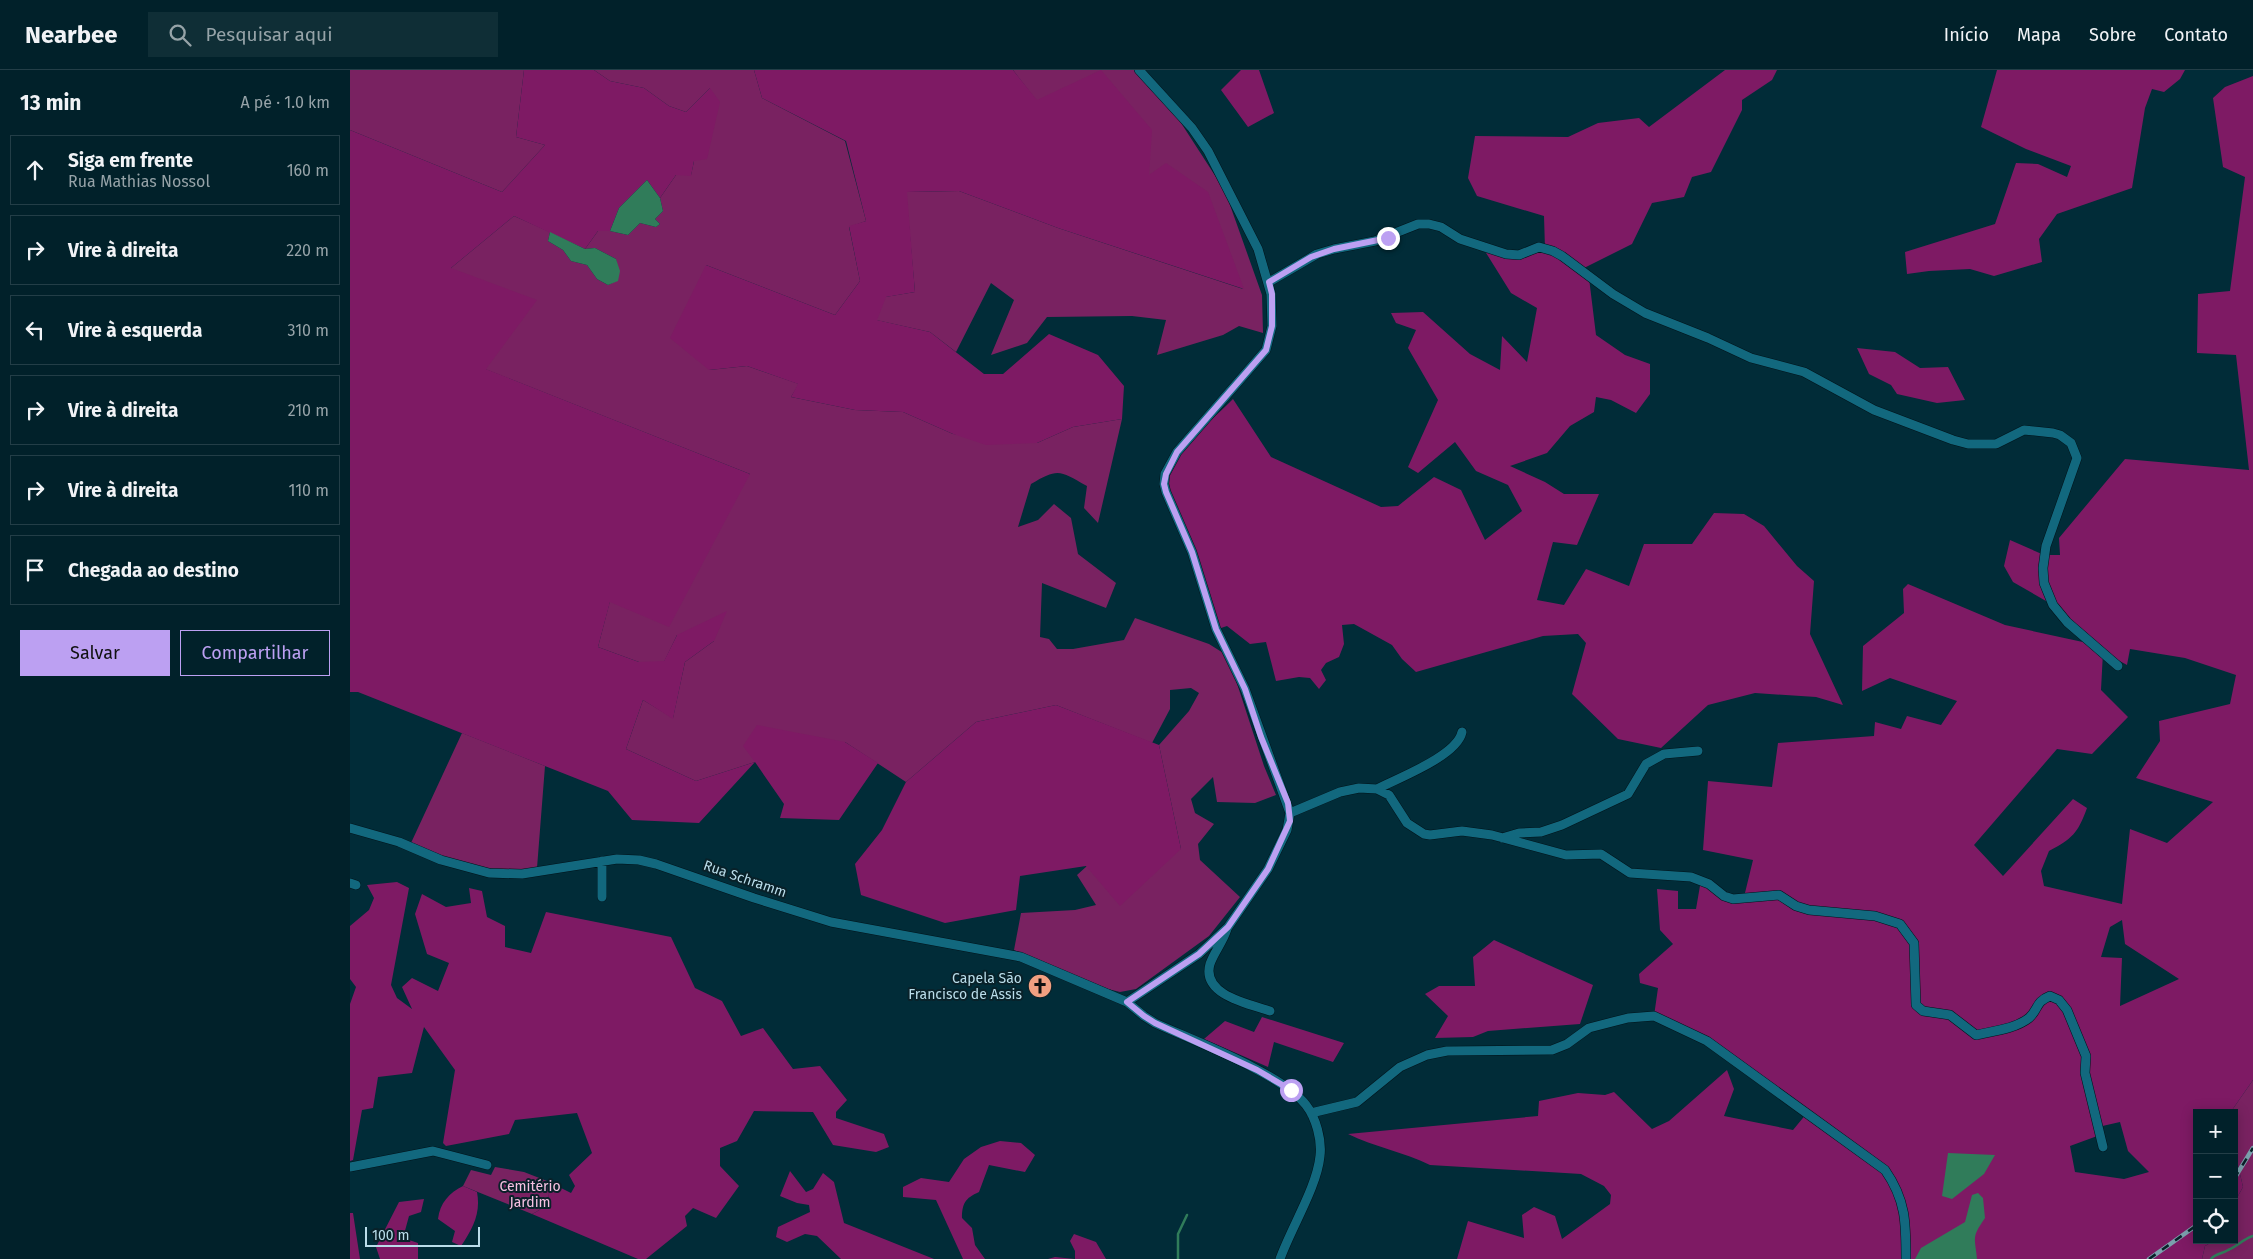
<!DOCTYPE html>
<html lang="pt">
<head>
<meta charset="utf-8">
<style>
  body { margin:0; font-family:"Fira Sans",sans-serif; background:#0f2e36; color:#f1f3f6 }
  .controls { position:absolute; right:15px; bottom:15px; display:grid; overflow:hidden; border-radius:0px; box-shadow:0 2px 12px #0003 }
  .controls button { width:45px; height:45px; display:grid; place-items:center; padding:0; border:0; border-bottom:1px solid #233e47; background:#01212a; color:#f1f3f6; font:25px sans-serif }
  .scale { position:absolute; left:15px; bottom:12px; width:115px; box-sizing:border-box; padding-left:5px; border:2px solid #baddea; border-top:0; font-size:14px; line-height:18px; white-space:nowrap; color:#baddea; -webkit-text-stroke:4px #092129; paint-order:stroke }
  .stop { position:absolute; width:15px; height:15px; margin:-11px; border:4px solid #bca0f2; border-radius:50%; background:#fff }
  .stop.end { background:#bca0f2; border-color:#fff; box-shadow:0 1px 5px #0008 }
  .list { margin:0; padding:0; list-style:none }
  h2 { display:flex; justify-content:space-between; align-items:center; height:65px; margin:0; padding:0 20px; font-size:21px }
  h2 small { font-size:16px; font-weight:400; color:#96a3a8 }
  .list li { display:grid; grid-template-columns:32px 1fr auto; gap:15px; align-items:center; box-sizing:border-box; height:70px; margin:0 10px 10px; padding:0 10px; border:1px solid #233e47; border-radius:0px }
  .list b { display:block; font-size:19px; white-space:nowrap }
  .list p { margin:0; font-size:16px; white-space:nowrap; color:#96a3a8 }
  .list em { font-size:16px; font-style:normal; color:#96a3a8 }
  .actions { display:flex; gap:10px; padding:15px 20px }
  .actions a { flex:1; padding:11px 0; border:1px solid #bca0f2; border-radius:0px; text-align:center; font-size:18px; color:#bca0f2 }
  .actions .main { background:#bca0f2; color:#111 }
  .icon { flex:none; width:28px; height:28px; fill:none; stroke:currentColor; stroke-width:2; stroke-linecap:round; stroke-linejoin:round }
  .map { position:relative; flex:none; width:1903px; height:1189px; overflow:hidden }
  header { display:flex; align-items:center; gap:30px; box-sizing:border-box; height:70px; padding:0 25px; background:#01212a; border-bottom:1px solid #233e47 }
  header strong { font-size:24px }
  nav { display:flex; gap:28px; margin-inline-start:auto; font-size:18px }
  .search { width:350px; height:45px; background:#0f2e36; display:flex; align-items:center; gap:12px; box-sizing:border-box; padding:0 18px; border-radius:0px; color:#96a3a8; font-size:19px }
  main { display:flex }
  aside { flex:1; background:#01212a }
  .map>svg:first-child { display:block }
</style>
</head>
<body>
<header>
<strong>Nearbee</strong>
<div class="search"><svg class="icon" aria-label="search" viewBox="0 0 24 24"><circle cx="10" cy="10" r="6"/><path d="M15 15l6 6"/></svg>Pesquisar aqui</div>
<nav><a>Início</a><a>Mapa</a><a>Sobre</a><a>Contato</a></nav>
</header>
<main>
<aside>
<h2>13 min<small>A pé · 1.0 km</small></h2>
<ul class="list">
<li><svg class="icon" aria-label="ahead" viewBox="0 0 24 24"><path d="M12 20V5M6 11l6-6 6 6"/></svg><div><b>Siga em frente</b><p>Rua Mathias Nossol</p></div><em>160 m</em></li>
<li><svg class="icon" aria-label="right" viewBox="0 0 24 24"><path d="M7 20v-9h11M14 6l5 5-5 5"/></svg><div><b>Vire à direita</b></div><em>220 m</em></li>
<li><svg class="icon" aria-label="left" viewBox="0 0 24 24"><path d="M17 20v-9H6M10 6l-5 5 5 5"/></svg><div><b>Vire à esquerda</b></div><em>310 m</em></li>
<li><svg class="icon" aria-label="right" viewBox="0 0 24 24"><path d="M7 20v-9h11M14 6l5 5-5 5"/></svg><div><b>Vire à direita</b></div><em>210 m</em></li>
<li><svg class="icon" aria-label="right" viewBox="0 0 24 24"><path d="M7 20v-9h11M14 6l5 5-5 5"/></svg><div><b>Vire à direita</b></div><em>110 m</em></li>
<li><svg class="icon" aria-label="arrive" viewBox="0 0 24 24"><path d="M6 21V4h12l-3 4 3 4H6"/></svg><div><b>Chegada ao destino</b></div></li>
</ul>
<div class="actions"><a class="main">Salvar</a><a>Compartilhar</a></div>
</aside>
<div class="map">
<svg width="1903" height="1189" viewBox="0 0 1903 1189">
  <rect width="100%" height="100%" fill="#012c38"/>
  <path fill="#792261" d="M 0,0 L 174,0 L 166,67 L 195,75 L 152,122 L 0,60 Z
    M 210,0 L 404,0 L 412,28 L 495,71 L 516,151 L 499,157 L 510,211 L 485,245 L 356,195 L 359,300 L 397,296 L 449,314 L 441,327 L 505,340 L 553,342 L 603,364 L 687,373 L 723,357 L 772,349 L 748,453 L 734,438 L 737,416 C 710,401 709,397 681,414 L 668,457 L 688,450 L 704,434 L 721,448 L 728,484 L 766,513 L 756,538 L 692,513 L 690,567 L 699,569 L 707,579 L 723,579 L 774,570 L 785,548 L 859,574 L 878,586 L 914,696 L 926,725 L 905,733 L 867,732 L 863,707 L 841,729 L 845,743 L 864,754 L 848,774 L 850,790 L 890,827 L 859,866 L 786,919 L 770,922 L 758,919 L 664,880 L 671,843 L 725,840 L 746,835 L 727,805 L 737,796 L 831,779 L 809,675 L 839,641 L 849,623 L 841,618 L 820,620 L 820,639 L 802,673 L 706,635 L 626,652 L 556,712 L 495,672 L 405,692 L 346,711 L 276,679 L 293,630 L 323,648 L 335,592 L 364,571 L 327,565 L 314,592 L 289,592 L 248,577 L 260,531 L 400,404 L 135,299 L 101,198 L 164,146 L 200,162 L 198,171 L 213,180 L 221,191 L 237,195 L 247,209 L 258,215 L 268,210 L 266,189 L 245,178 L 235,179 L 248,161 L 260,161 L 278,165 L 290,153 L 306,157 L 310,154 L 305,149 L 313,141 L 310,128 L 326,105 L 341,105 L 360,18 L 336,42 L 319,36 L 294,18 L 260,11 L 244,0 Z
    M 663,0 L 784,0 L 822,39 L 875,121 L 912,225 L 913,263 L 889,256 L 873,265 L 807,285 L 816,250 L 782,246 L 697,247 L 677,273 L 641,285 L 664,230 L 641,213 L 606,282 L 580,262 L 526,250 L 535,227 L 565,222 L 556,122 L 609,121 L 708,158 L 893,219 L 799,105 L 686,30 Z
    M 112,663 L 195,696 L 187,798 C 143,806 101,791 61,773 Z
    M 1903,1010 L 1903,1189 L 1852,1189 L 1855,1176 L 1865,1170 L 1884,1170 L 1884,1133 L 1893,1117 L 1884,1078 L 1884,1043 L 1880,1043 Z
    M 145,1097 L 174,1102 L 197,1111 C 202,1127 198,1137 182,1144 L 113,1116 L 121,1100 L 141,1105 Z"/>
  <path fill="#7e1a64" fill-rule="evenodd" d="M 174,0 L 244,0 L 260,11 L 294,18 L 319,36 L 336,42 L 360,18 L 370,32 L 357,89 L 344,91 L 341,106 L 326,105 L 310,128 L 297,110 L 269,138 L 260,161 L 248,161 L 235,179 L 164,146 L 101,198 L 187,230 L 136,299 L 400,404 L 319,557 L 260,532 L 248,577 L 289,592 L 314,591 L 327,565 L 377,541 L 364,571 L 335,592 L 323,649 L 293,630 L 276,679 L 346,711 L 405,692 L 393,676 L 407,655 L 495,672 L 528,693 L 489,750 L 430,748 L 434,734 L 405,692 L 349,753 L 282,750 L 258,721 L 8,622 L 0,622 L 0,60 L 152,122 L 195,75 L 166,67 Z
    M 404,0 L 663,0 L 687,30 L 751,0 L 802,60 L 799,105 L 816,93 L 858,122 L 894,219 L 708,158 L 609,121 L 557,122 L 565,222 L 536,227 L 527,250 L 580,262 L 634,304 L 653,304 L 699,264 L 748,285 L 774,316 L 772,349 L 723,357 L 687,373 L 636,375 L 603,364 L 553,342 L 505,340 L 441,327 L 448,314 L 397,296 L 359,300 L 320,268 L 356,195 L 485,245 L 510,211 L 499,156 L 516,151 L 496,71 L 412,28 Z
    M 891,0 L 909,0 L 924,43 L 898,57 L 871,20 Z
    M 1375,0 L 1427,0 L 1422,10 L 1392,30 L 1392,40 L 1361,102 L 1342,107 L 1334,127 L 1302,133 L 1282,174 L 1230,200 L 1239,208 L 1246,265 L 1275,285 L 1300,294 L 1300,324 L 1286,343 L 1261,330 L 1246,327 L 1244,342 L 1220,356 L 1197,383 L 1160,396 L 1195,412 L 1214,424 L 1249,424 L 1227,475 L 1203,472 L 1187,530 L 1214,535 L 1236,499 L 1279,516 L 1294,474 L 1342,474 L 1364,443 L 1394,444 L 1414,456 L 1447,496 L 1464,511 L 1460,564 L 1493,635 L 1466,627 L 1405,623 L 1358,635 L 1311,678 L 1268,669 L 1222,624 L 1236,573 L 1228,564 L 1193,566 L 1066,602 L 1052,589 L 1042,575 L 1004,554 L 992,555 L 994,574 L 989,587 L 976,593 L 971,600 L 976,610 L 969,619 L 960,608 L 949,607 L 926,611 L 916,572 L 900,574 L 877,556 L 868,559 C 857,523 849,484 832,450 C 825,437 813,420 818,404 C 826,380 864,348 883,329 L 921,387 L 1031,437 L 1048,436 L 1084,407 L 1111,420 L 1135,470 L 1172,441 L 1158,415 L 1126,401 L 1105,372 L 1068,403 L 1058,397 L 1088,330 L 1058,278 L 1066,260 L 1046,253 L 1041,243 L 1073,242 L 1120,284 L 1150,300 L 1152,266 L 1177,292 L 1187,238 L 1161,223 L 1133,178 L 1156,184 L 1195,179 L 1194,146 L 1127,126 L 1118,108 L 1125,66 L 1218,67 L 1248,53 L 1289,48 L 1299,57 Z
    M 1647,0 L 1835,0 L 1830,9 L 1814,22 L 1802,19 L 1795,38 L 1782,118 L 1707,144 L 1689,169 L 1692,192 L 1644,206 L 1620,199 L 1579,201 L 1557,204 L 1555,182 L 1645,154 L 1666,93 L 1688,94 L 1717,107 L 1721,96 L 1676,79 L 1631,57 Z
    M 1903,6 L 1903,1010 L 1880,1043 L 1847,1043 L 1847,1170 L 1865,1170 L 1855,1176 L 1852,1189 L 1107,1189 L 1118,1151 L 1174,1168 L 1172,1145 L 1184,1137 L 1205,1146 L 1212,1169 L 1260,1134 L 1261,1125 L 1254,1116 L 1231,1104 L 1080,1095 C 1054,1082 1024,1077 998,1064 L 1188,1046 L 1189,1031 L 1228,1023 L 1255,1025 L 1264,1022 L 1302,1059 L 1319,1051 L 1377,1000 L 1384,1019 L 1374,1046 L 1443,1060 L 1457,1043 L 1357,971 L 1304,946 L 1308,918 L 1290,913 L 1289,904 L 1323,874 L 1310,860 L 1307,819 L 1328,821 L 1328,839 L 1346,839 L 1351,810 L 1374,826 L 1394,827 L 1403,790 L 1353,780 L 1358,711 L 1422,717 L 1428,673 L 1524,666 L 1525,652 L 1551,659 L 1557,646 L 1591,655 L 1607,631 L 1540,608 L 1512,621 L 1513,576 L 1554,543 L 1553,519 L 1558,514 L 1655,555 L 1742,574 L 1703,535 L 1663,512 L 1654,496 L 1660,470 L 1694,485 L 1710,485 L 1709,468 L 1775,389 L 1899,400 L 1886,285 L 1847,283 L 1848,224 L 1880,221 L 1895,107 L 1873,97 L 1863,28 L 1875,17 ZM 1780,579 L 1835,588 L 1886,605 L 1880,634 L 1809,651 L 1810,671 L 1786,708 L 1863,732 L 1817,773 L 1780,759 L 1772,834 L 1694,816 L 1691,801 L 1699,781 C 1722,769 1728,763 1737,738 L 1723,729 L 1653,806 L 1624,775 L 1707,679 L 1742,684 L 1778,647 L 1751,620 L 1753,582 L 1777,595 ZM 1772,850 L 1775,874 L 1829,909 L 1770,936 L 1772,888 L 1751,887 L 1760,857 ZM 1770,1052 L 1778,1081 L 1799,1102 L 1774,1109 L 1725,1102 L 1720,1076 L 1750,1065 L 1748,1057 Z
    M 1507,278 L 1545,282 L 1570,298 L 1598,297 L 1615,330 L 1587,333 L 1547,324 L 1541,315 L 1519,304 Z
    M 706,635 L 809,675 L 831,779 L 770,836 L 736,796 L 670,806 L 666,840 L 595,853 L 511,825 L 505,794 L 532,760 L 556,712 L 626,652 Z
    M 47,812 L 59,818 L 41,915 L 47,928 L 62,939 L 52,917 L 62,908 L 88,921 L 99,893 L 77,884 L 65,844 L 72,824 L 96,837 L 121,833 L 119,818 L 132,821 L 137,847 L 155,856 L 155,877 L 181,883 L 196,842 L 321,867 L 345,918 L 372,931 L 391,966 L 413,958 L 443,999 L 470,996 L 497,1030 L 486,1042 L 486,1048 L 534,1064 L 539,1077 L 526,1082 L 483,1075 L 463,1042 L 404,1041 L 387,1071 L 370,1078 L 370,1096 L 389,1116 L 366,1148 L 343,1138 L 335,1146 L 337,1156 L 296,1189 L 288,1189 L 182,1144 C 198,1137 202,1127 197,1111 L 221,1123 L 225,1116 L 219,1105 L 242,1083 L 227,1043 L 165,1050 L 159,1064 L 96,1076 L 93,1073 L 105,1000 L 74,957 L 62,1003 L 28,1007 L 23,1038 L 12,1040 L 3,1090 L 0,1091 L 0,934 L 6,917 L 0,909 L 0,856 L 19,840 L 24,828 L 17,815 Z
    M 1144,870 L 1243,915 L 1230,954 L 1138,961 L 1123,967 L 1085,968 L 1098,946 L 1075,924 L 1089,916 L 1125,916 L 1123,887 Z
    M 912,947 L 994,973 L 983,992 L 924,972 L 918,997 L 854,969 L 875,951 L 904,962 Z
    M 650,1071 L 671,1073 L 685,1085 L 675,1102 L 639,1095 L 629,1122 C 615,1128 612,1134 612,1148 L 622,1158 L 625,1175 L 635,1189 L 613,1189 L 586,1130 L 553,1127 L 553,1117 L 571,1108 L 599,1112 L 614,1089 L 631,1077 Z
    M 1884,1078 L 1893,1117 L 1884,1133 Z
    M 440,1101 L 456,1122 L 463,1119 L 473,1103 L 484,1112 L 494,1153 L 584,1189 L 491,1189 L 467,1166 L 455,1164 L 437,1172 L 426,1167 L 428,1157 L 460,1142 L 459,1135 L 447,1133 L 430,1126 Z
    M 113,1116 L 127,1122 C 131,1143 123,1158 111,1176 L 102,1172 L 105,1161 L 88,1149 C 90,1133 99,1123 113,1116 Z
    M 74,1129 L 71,1142 L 59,1146 L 53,1168 L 68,1173 L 68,1189 L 30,1189 L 26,1177 L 49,1132 Z
    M 0,1143 L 3,1143 L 10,1189 L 0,1189 Z
    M 724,1164 L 746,1172 L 756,1189 L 698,1189 L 705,1187 L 725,1189 L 725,1181 L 720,1171 Z"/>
  <path fill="#307c5a" d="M 297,110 L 310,128 L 313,141 L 305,149 L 310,154 L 306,157 L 290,153 L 278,165 L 260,161 L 269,138 Z
    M 200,162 L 235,179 L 245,178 L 266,189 L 270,201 L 268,211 L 258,215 L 247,209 L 237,195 L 221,191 L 213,180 L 198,171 Z
    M 1598,1083 L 1645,1085 L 1634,1104 L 1602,1129 L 1592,1126 Z
    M 1628,1123 L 1633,1128 L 1635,1148 C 1621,1168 1625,1167 1627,1189 L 1565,1189 L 1571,1178 L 1615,1152 L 1622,1125 Z"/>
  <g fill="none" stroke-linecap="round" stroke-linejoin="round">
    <path stroke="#307c5a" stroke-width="2.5" d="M 828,1189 L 828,1164 L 837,1145
      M 1861,1189 C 1866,1183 1872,1184 1878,1180 C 1888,1176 1893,1169 1903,1166"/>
    <g stroke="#00131a" stroke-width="10">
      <path id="minor" d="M 919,212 L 967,184 L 984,179 L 1025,171 L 1068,154 L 1079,154 L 1091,157 L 1110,169 L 1156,184 L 1169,185 L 1189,177 L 1203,181 L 1212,186 L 1263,224 L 1295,243 L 1358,268 L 1401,288 L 1454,302 L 1524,340 L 1603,370 L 1618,374 L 1646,374 L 1674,360 L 1703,363 L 1710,365 L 1721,373 L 1727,388 L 1696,476 L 1693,498 L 1694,513 L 1703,535 L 1717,552 L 1768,596
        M 1027,719 C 1048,708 1107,686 1112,662
        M 940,743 L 990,722 L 1009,718 L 1027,719 L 1039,725 L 1057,753 L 1074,764 L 1080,765 L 1112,761 L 1142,765 L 1216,785 L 1251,784 L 1280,803 L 1341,807 L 1359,814 L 1374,826 L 1383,829 L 1429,825 L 1446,836 L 1459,840 L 1525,846 L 1550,854 L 1564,873 L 1566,935 L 1573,941 L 1600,945 L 1626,965 C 1643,961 1665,959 1679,948 C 1689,939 1685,932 1700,926 L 1709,930 L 1717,940 L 1736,986 L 1735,1003 L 1753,1077
        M 0,758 L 49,772 L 91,790 L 139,803 L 172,804 L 267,789 L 289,790 L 306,794 L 404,828 L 481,852 L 671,887 L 777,932 L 794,946 L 805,953 C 844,971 931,1003 956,1035 C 966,1048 972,1070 970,1086 C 967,1117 941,1158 930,1189
        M 1152,768 L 1169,763 L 1191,762 L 1212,755 L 1278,724 L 1296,694 L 1314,684 L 1348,681
        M 252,791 L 252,827
        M 0,813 L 6,815
        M 877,859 C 873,872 864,882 860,894 C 851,925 899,934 920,941
        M 777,932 L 849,884 L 878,857 L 918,799 L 937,760 L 940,743 L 895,619 L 866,559 L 842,482 L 816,422 L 814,414 L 815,404 L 827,382 L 916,280 L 922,256 L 921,224 L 908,179 L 858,81 L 842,58 L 789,0
        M 961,1043 L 1007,1032 L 1050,997 L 1077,985 L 1097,981 L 1202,980 L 1217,974 L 1239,958 L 1278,948 L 1304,946 L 1357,971 L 1535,1100 C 1556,1130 1556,1153 1556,1189
        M 0,1097 L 83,1081 L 137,1095"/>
    </g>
    <use href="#minor" stroke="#12687e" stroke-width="9"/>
    <g stroke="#7ba0ad" stroke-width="4.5">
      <path id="rail" d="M 1884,1109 L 1903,1078
        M 1799,1189 L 1847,1155"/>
    </g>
    <use href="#rail" stroke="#092129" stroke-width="2.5" stroke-dasharray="8" stroke-linecap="butt"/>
  </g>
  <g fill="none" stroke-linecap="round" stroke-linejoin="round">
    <path stroke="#bca0f2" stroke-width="6" d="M 941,1020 L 907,1000 L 805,953 L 794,946 L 777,932 L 849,884 L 878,857 L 918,799 L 940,751 L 938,733 L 911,667 L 895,619 L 866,559 L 842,482 L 816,422 L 814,414 L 816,404 L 827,382 L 916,280 L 922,256 L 922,224 L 919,212 L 961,187 L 984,179 L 1038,168"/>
  </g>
  <defs>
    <g id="church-disc" transform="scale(1.25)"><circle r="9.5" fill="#f2a081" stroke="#092129"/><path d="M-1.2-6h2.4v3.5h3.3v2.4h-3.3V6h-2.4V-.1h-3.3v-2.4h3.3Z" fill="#111"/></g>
  </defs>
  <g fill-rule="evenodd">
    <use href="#church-disc" x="690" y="916"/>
  </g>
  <g text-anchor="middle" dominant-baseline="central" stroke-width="4" stroke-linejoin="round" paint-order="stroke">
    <g font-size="14" fill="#baddea" stroke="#092129">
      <text transform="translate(395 809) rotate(19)">Rua Schramm</text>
    </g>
    <g font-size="14" fill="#baddea" stroke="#092129" text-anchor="end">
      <text x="672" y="908">Capela São<tspan x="672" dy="16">Francisco de Assis</tspan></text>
    </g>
    <g font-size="14" fill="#f7c1e2" stroke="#092129">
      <text x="180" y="1116">Cemitério<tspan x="180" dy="16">Jardim</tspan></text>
    </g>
  </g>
</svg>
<div class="controls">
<button>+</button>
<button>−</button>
<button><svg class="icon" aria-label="locate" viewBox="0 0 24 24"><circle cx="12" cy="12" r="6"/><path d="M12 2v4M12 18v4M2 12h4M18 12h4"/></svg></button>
</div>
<div class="scale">100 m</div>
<div class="stop" style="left:941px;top:1020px"></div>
<div class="stop end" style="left:1038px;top:168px"></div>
</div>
</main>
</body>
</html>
